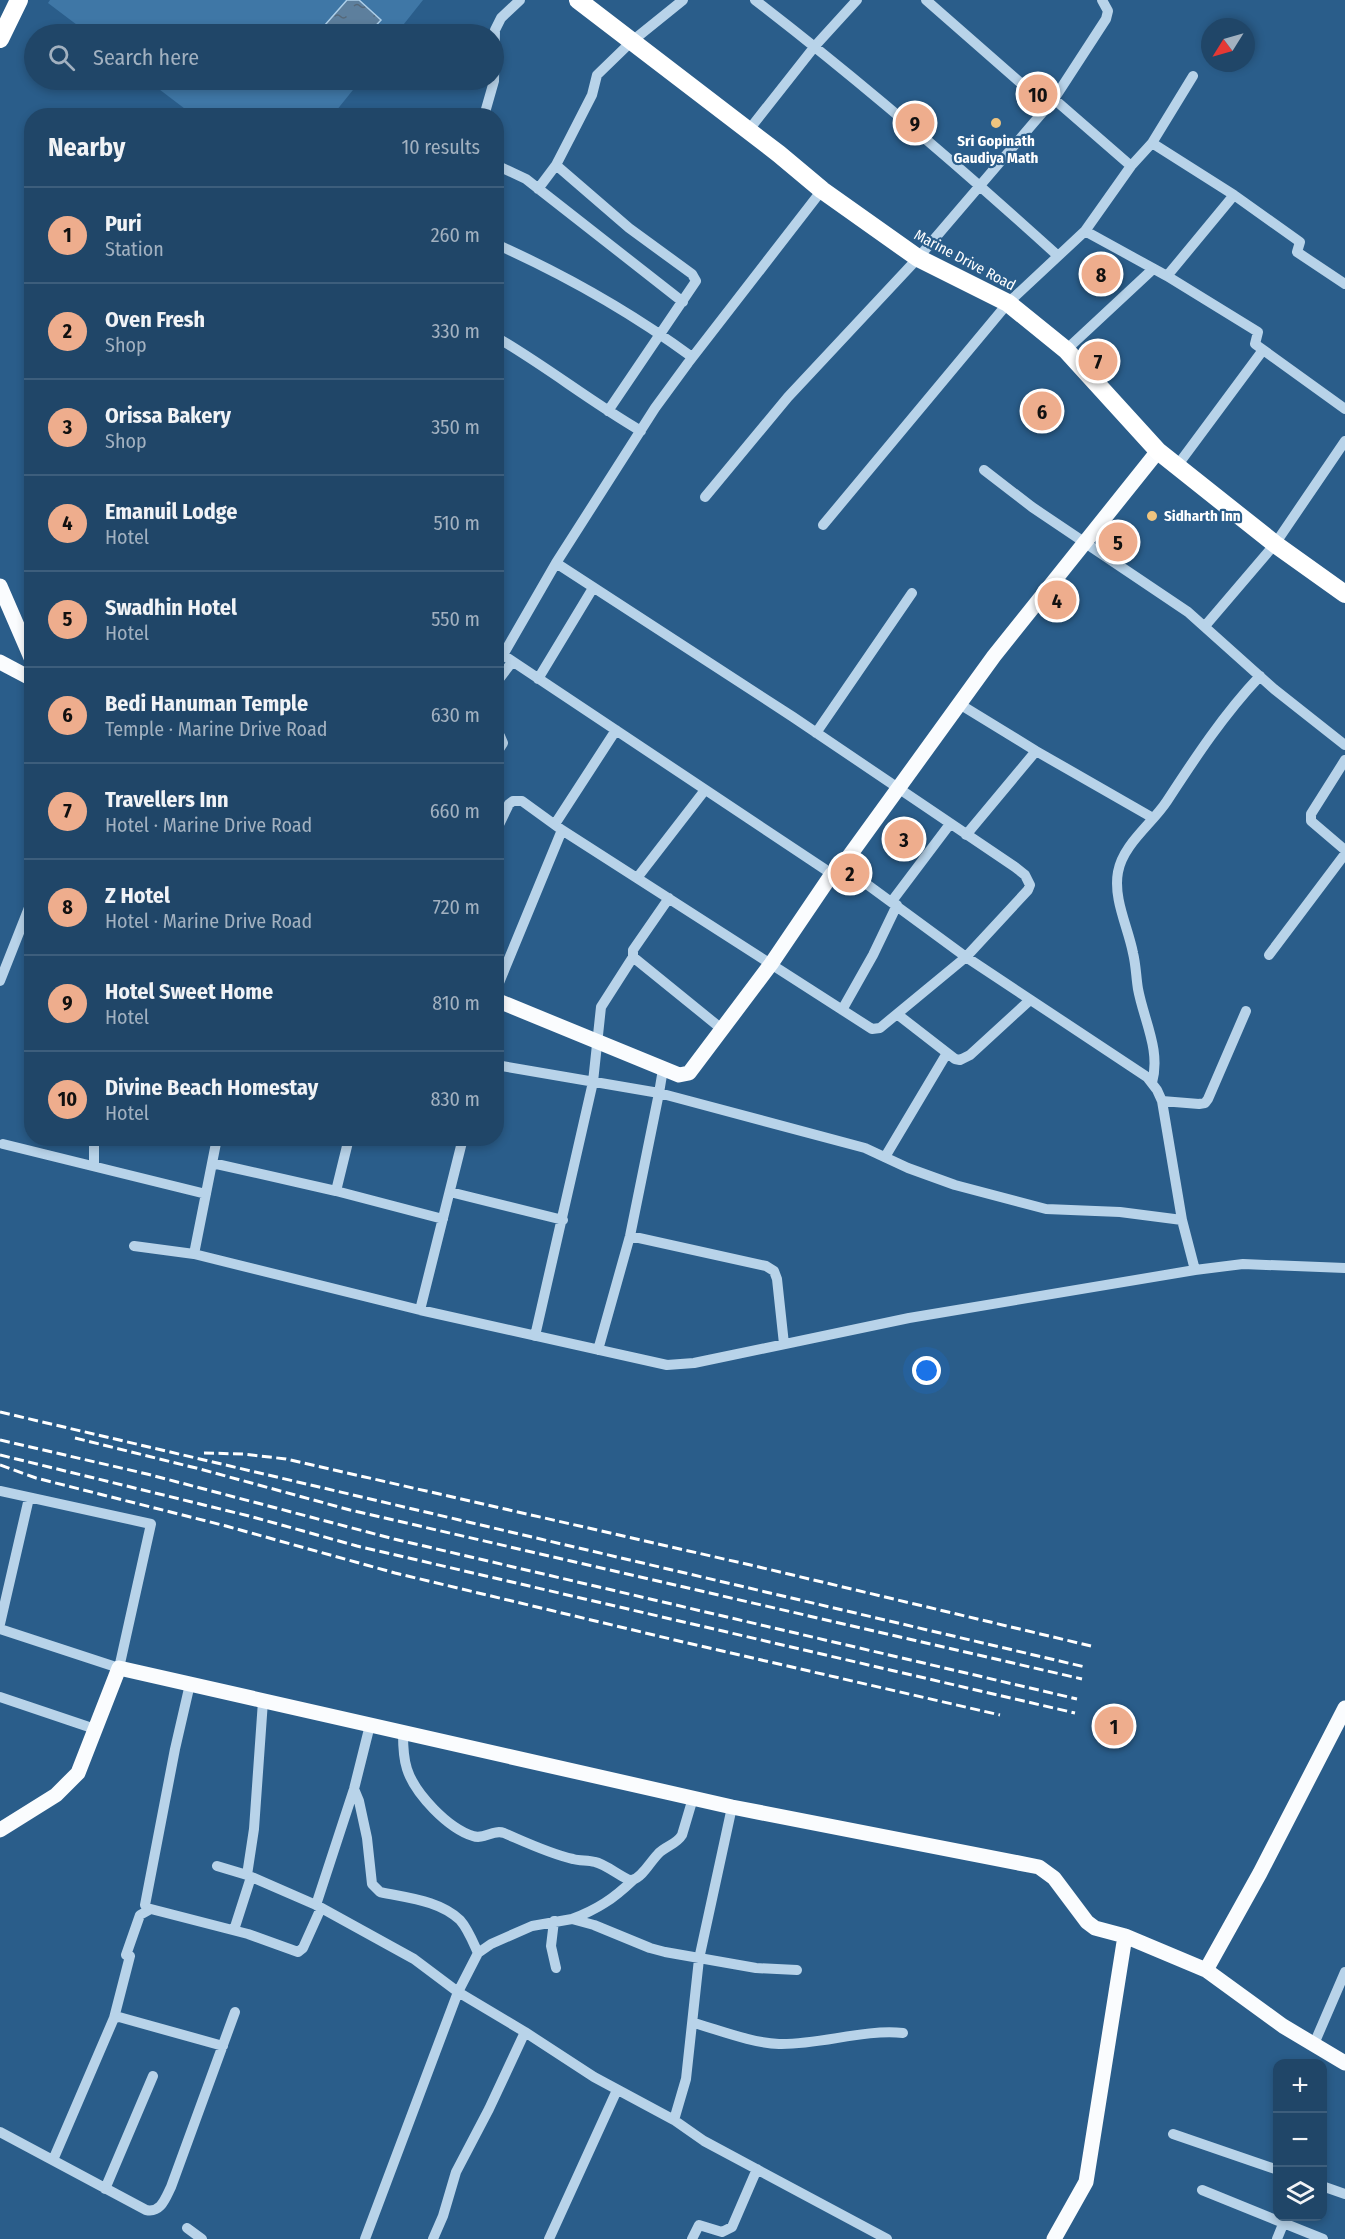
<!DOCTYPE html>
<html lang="en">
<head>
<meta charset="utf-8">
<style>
  body { margin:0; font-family:"Fira Sans Condensed",sans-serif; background:#284d6e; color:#f1f3f6 }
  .controls { position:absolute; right:18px; bottom:18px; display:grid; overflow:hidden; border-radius:12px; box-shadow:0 3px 9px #0003 }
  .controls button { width:54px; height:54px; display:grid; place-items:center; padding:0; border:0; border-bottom:2px solid #3d5e7c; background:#204668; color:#f1f3f6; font:30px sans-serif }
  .compass { position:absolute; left:1201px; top:18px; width:54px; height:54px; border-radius:50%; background:#204668; box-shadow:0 3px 9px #0003; rotate:233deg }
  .you { position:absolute; left:927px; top:1371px; width:21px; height:21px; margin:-15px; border:4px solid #fff; border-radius:50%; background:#1a73e8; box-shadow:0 0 0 9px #1a73e833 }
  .badge { display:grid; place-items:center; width:39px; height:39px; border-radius:50%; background:#eead8d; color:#111; font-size:20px; font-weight:700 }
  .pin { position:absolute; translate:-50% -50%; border:3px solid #fff; box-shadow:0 2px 6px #0006 }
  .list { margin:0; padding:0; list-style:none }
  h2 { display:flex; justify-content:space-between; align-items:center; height:78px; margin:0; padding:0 24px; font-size:26px }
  h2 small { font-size:20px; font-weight:400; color:#a2b1c0 }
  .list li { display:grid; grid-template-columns:39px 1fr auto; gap:18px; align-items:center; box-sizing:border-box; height:96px; padding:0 24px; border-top:2px solid #3d5e7c }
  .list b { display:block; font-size:22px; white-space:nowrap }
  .list p { margin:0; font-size:20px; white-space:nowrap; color:#a2b1c0 }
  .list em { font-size:20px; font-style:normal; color:#a2b1c0 }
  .icon { flex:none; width:33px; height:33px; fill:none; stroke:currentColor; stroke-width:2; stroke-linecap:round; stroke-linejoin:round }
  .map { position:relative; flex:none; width:1345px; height:2239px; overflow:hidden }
  .search { position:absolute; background:#204668; box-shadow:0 3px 9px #0003; left:24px; top:24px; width:480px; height:66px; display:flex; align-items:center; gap:15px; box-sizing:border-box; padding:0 21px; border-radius:33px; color:#a2b1c0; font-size:22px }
  .panel { position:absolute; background:#204668; box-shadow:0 3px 9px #0003; left:24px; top:108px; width:480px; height:1038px; border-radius:24px }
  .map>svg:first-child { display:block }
</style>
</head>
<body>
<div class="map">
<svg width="1345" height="2239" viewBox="0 0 1345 2239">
  <defs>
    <pattern id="water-ripples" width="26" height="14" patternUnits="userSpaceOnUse" patternTransform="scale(1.5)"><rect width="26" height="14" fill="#5d7f9d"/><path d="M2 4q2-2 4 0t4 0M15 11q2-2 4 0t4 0" fill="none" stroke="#556879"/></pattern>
  </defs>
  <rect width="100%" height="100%" fill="#2a5d8a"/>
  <path fill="#3f77a6" d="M 50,0 L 423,0 L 396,34 L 89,34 L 48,3 Z
    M 147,80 L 361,80 L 332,116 L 193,115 Z"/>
  <path fill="url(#water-ripples)" stroke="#adcfe9" stroke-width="1.5" d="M 347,0 L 359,0 L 381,20 L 368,34 L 317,34 Z"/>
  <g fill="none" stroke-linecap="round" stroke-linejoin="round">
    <path stroke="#b8d3e9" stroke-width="10" d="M 755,0 C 859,80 960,167 1057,255
      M 926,0 L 1047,106
      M 1054,99 L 1131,166
      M 484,116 L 494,81 L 495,30 L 501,18 L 520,0
      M 748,131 L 815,46 L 857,0
      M 1152,143 L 1234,195 L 1300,242 L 1297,252 L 1345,284
      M 496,165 L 526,179 L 683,302
      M 556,165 L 629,228 L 692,274 L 696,281 L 608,411
      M 538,189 L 556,165 L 571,136 L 592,95 L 597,75 L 631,42 L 683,0
      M 1085,231 L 1167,276 L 1258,332 L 1255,344 L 1345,409
      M 496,244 C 565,275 632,313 692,357
      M 1167,276 L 1234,195
      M 496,337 C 546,366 591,402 641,431
      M 1066,350 L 1153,269
      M 1177,466 L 1263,350
      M 984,470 L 1032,507 L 1188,612 L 1274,689 L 1345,745
      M 705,497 L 788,397 L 918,258 L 1054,99 L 1106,19 L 1108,11 L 1102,0
      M 823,525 L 1008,303 L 1085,231 L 1131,166 L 1152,143 L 1193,76
      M 1205,626 L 1275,544 L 1345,441
      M 497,651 L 832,874
      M 503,655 L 556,563 L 655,408 L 688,363 L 822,190
      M 538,679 L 593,588
      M 496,683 L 512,662
      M 961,705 L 1036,751 L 1153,818
      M 496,733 L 500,736 L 503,743 L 496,754
      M 816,733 L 912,593
      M 1345,760 L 1311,814 L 1311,821 L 1345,850
      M 555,824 L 616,730
      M 496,831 L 509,804 L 513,801 L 522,801 L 562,830 L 872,1029 L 880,1028 L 966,957 L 1028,890 L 1030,885 L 1025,875 L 1015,867 L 793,717 L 556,563
      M 966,835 L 1036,751
      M 842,866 L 966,957 L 1147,1077 L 1157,1090 L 1162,1101 L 1182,1220 L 1195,1270
      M 637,878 L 705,790
      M 828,880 L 861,879
      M 669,898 L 633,950 L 633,957 L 723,1030
      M 892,901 L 950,824
      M 1269,955 L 1345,854
      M 0,981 L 32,900
      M 496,990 L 562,830
      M 842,1010 L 873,955 L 897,905
      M 897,1014 L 955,1059 L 960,1060 L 970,1055 L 1030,1000
      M 496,1065 L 659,1093 L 630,1236 L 598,1350
      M 663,1069 L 659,1093 L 865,1148 L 908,1168 L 955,1185 L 1046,1209 L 1120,1212 L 1182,1220
      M 1152,1083 C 1161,1050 1144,1021 1138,989 C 1136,977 1136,965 1133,953 C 1128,927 1113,899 1118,872 C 1123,844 1152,824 1167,801 C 1195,758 1224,714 1260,676
      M 1162,1101 L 1199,1104 L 1205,1103 L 1208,1099 L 1246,1011
      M 94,1138 L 94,1165
      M 3,1144 L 206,1194
      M 885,1157 L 947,1053
      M 212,1163 L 336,1191 L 443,1219
      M 336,1191 L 349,1138
      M 450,1192 L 563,1220
      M 630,1236 L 766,1266 L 774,1271 L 777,1279 L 784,1344
      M 134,1246 L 194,1254 L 420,1310 L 667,1365 L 694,1363 L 909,1318 L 1195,1270 L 1243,1264 L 1345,1268
      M 194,1254 L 217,1138
      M 420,1310 L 463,1138
      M 535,1336 L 593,1082 L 601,1007 L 633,957
      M 0,1491 L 151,1524 L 119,1668 L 0,1629
      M 0,1624 L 29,1498
      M 190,1684 L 175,1749 L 145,1905 L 147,1908 L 248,1934 L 298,1952 L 303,1948 L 321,1908
      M 0,1697 L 95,1729
      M 403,1733 C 403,1745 403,1757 407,1769 C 415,1794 448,1828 473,1836 C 484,1840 493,1829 504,1833 C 525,1842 550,1854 573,1859 C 580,1861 588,1860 595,1862 C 606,1864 626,1881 632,1880 C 642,1878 650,1862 658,1854 C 665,1846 676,1845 682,1835 L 693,1798
      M 354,1789 L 359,1801 L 367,1838 L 372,1884 L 380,1892 C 407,1898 439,1900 460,1920 C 468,1929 473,1942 478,1953
      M 217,1866 L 247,1875 L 316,1905 L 414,1959 L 458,1992 L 525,2032 L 594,2077 L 674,2120 L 704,2141 L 887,2239
      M 247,1875 L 254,1829 L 263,1701
      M 316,1905 L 354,1789 L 370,1725
      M 572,1919 C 598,1909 613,1899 633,1880
      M 554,1921 L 551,1946 L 556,1968
      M 234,1930 L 251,1877
      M 126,1955 L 140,1915 L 149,1910
      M 114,2018 L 130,1956
      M 694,2023 C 719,2030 752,2043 779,2044 C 821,2045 862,2029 903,2033
      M 1314,2044 L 1345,1972
      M 674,2120 L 686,2079 L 699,1959 L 732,1807
      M 0,2132 L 146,2210 C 161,2213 165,2199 171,2187 L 235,2012
      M 1173,2134 L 1278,2170
      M 53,2160 L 114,2018 L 119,2017 L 223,2046
      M 1322,2186 L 1345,2194
      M 105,2189 L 153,2076
      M 1202,2190 L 1323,2239
      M 187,2228 L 202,2239
      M 365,2239 L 458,1992 L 478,1953 L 491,1944 L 532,1926 L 572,1919 L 594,1925 L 650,1948 L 665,1952 L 756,1968 L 797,1970
      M 433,2239 L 443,2216 L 456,2172 L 489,2109 L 525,2032
      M 549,2239 L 617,2090
      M 692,2239 L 699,2225 L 722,2232 L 732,2227 L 757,2169
      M 1277,2239 L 1286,2217"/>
    <path stroke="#fafcfe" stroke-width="15" d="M 0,586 L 32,660
      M 0,662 L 32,679
      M 496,1000 L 679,1075 L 689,1073 L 771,964 L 832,874 L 842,866 L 994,656 L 1158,451
      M 0,1830 L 56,1795 L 78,1773 L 119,1668 L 732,1807 L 1039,1867 L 1054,1878 L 1087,1922 L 1095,1928 L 1125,1936 L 1206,1970 L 1283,2026 L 1345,2063
      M 1206,1970 L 1260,1873 L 1345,1708
      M 1054,2239 L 1086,2182 L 1125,1936"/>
    <path stroke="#fff" stroke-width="18" d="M 578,0 L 779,154 L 822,190 L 918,258 L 1008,303 L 1066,350 L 1158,451 L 1275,544 L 1345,594
      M 0,39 L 19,0"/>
    <path stroke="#fff" stroke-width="3" stroke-dasharray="10 4.5" stroke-linecap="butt" d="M 0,1412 L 1085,1667
      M 75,1438 L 200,1469 L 350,1510 L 1082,1679
      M 0,1440 L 147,1474 L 394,1539 L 1077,1699
      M 204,1453 L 243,1454 L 286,1459 L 759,1567 L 1091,1646
      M 0,1455 L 249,1516 L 357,1546 L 1075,1713
      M 0,1465 L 36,1478 L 226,1526 L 395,1573 L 683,1642 L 1000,1715"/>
  </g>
  <g fill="#efc47f" stroke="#2a5d8a" stroke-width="2">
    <circle cx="996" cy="123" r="6"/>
    <circle cx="1152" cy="516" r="6"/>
  </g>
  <g text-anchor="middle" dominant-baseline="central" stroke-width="4.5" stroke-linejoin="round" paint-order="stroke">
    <g font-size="15" font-weight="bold" fill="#fff" stroke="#2a5d8a">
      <text x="996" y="141">Sri Gopinath<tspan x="996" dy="17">Gaudiya Math</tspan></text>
      <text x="1164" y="516" text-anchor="start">Sidharth Inn</text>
    </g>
    <g font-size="15" fill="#fff" stroke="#2a5d8a">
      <text transform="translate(965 260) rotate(28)">Marine Drive Road</text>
    </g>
  </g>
</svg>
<div class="controls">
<button>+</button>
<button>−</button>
<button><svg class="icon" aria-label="layers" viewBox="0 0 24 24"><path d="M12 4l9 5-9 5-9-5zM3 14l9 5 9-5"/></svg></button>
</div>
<svg class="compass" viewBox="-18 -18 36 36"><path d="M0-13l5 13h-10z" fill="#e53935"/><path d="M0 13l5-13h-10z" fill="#a2b1c0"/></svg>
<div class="you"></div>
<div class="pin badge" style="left:1114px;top:1726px">1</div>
<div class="pin badge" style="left:850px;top:873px">2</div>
<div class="pin badge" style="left:904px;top:839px">3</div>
<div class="pin badge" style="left:1057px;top:600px">4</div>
<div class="pin badge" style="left:1118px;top:542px">5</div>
<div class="pin badge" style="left:1042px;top:411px">6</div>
<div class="pin badge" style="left:1098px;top:361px">7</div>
<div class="pin badge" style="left:1101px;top:274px">8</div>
<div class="pin badge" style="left:915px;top:123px">9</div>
<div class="pin badge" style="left:1038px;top:94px">10</div>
<div class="search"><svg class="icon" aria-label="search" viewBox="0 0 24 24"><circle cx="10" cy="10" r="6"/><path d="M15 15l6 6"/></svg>Search here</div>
<section class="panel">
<h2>Nearby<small>10 results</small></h2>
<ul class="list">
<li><span class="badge">1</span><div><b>Puri</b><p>Station</p></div><em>260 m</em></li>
<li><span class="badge">2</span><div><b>Oven Fresh</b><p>Shop</p></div><em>330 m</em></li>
<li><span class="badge">3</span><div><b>Orissa Bakery</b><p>Shop</p></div><em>350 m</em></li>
<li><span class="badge">4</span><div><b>Emanuil Lodge</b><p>Hotel</p></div><em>510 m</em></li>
<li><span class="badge">5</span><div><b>Swadhin Hotel</b><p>Hotel</p></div><em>550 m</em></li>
<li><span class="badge">6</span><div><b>Bedi Hanuman Temple</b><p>Temple · Marine Drive Road</p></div><em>630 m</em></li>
<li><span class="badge">7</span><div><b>Travellers Inn</b><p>Hotel · Marine Drive Road</p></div><em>660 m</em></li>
<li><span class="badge">8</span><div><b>Z Hotel</b><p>Hotel · Marine Drive Road</p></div><em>720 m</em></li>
<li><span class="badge">9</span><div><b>Hotel Sweet Home</b><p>Hotel</p></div><em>810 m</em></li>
<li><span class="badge">10</span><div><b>Divine Beach Homestay</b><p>Hotel</p></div><em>830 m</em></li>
</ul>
</section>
</div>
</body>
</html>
